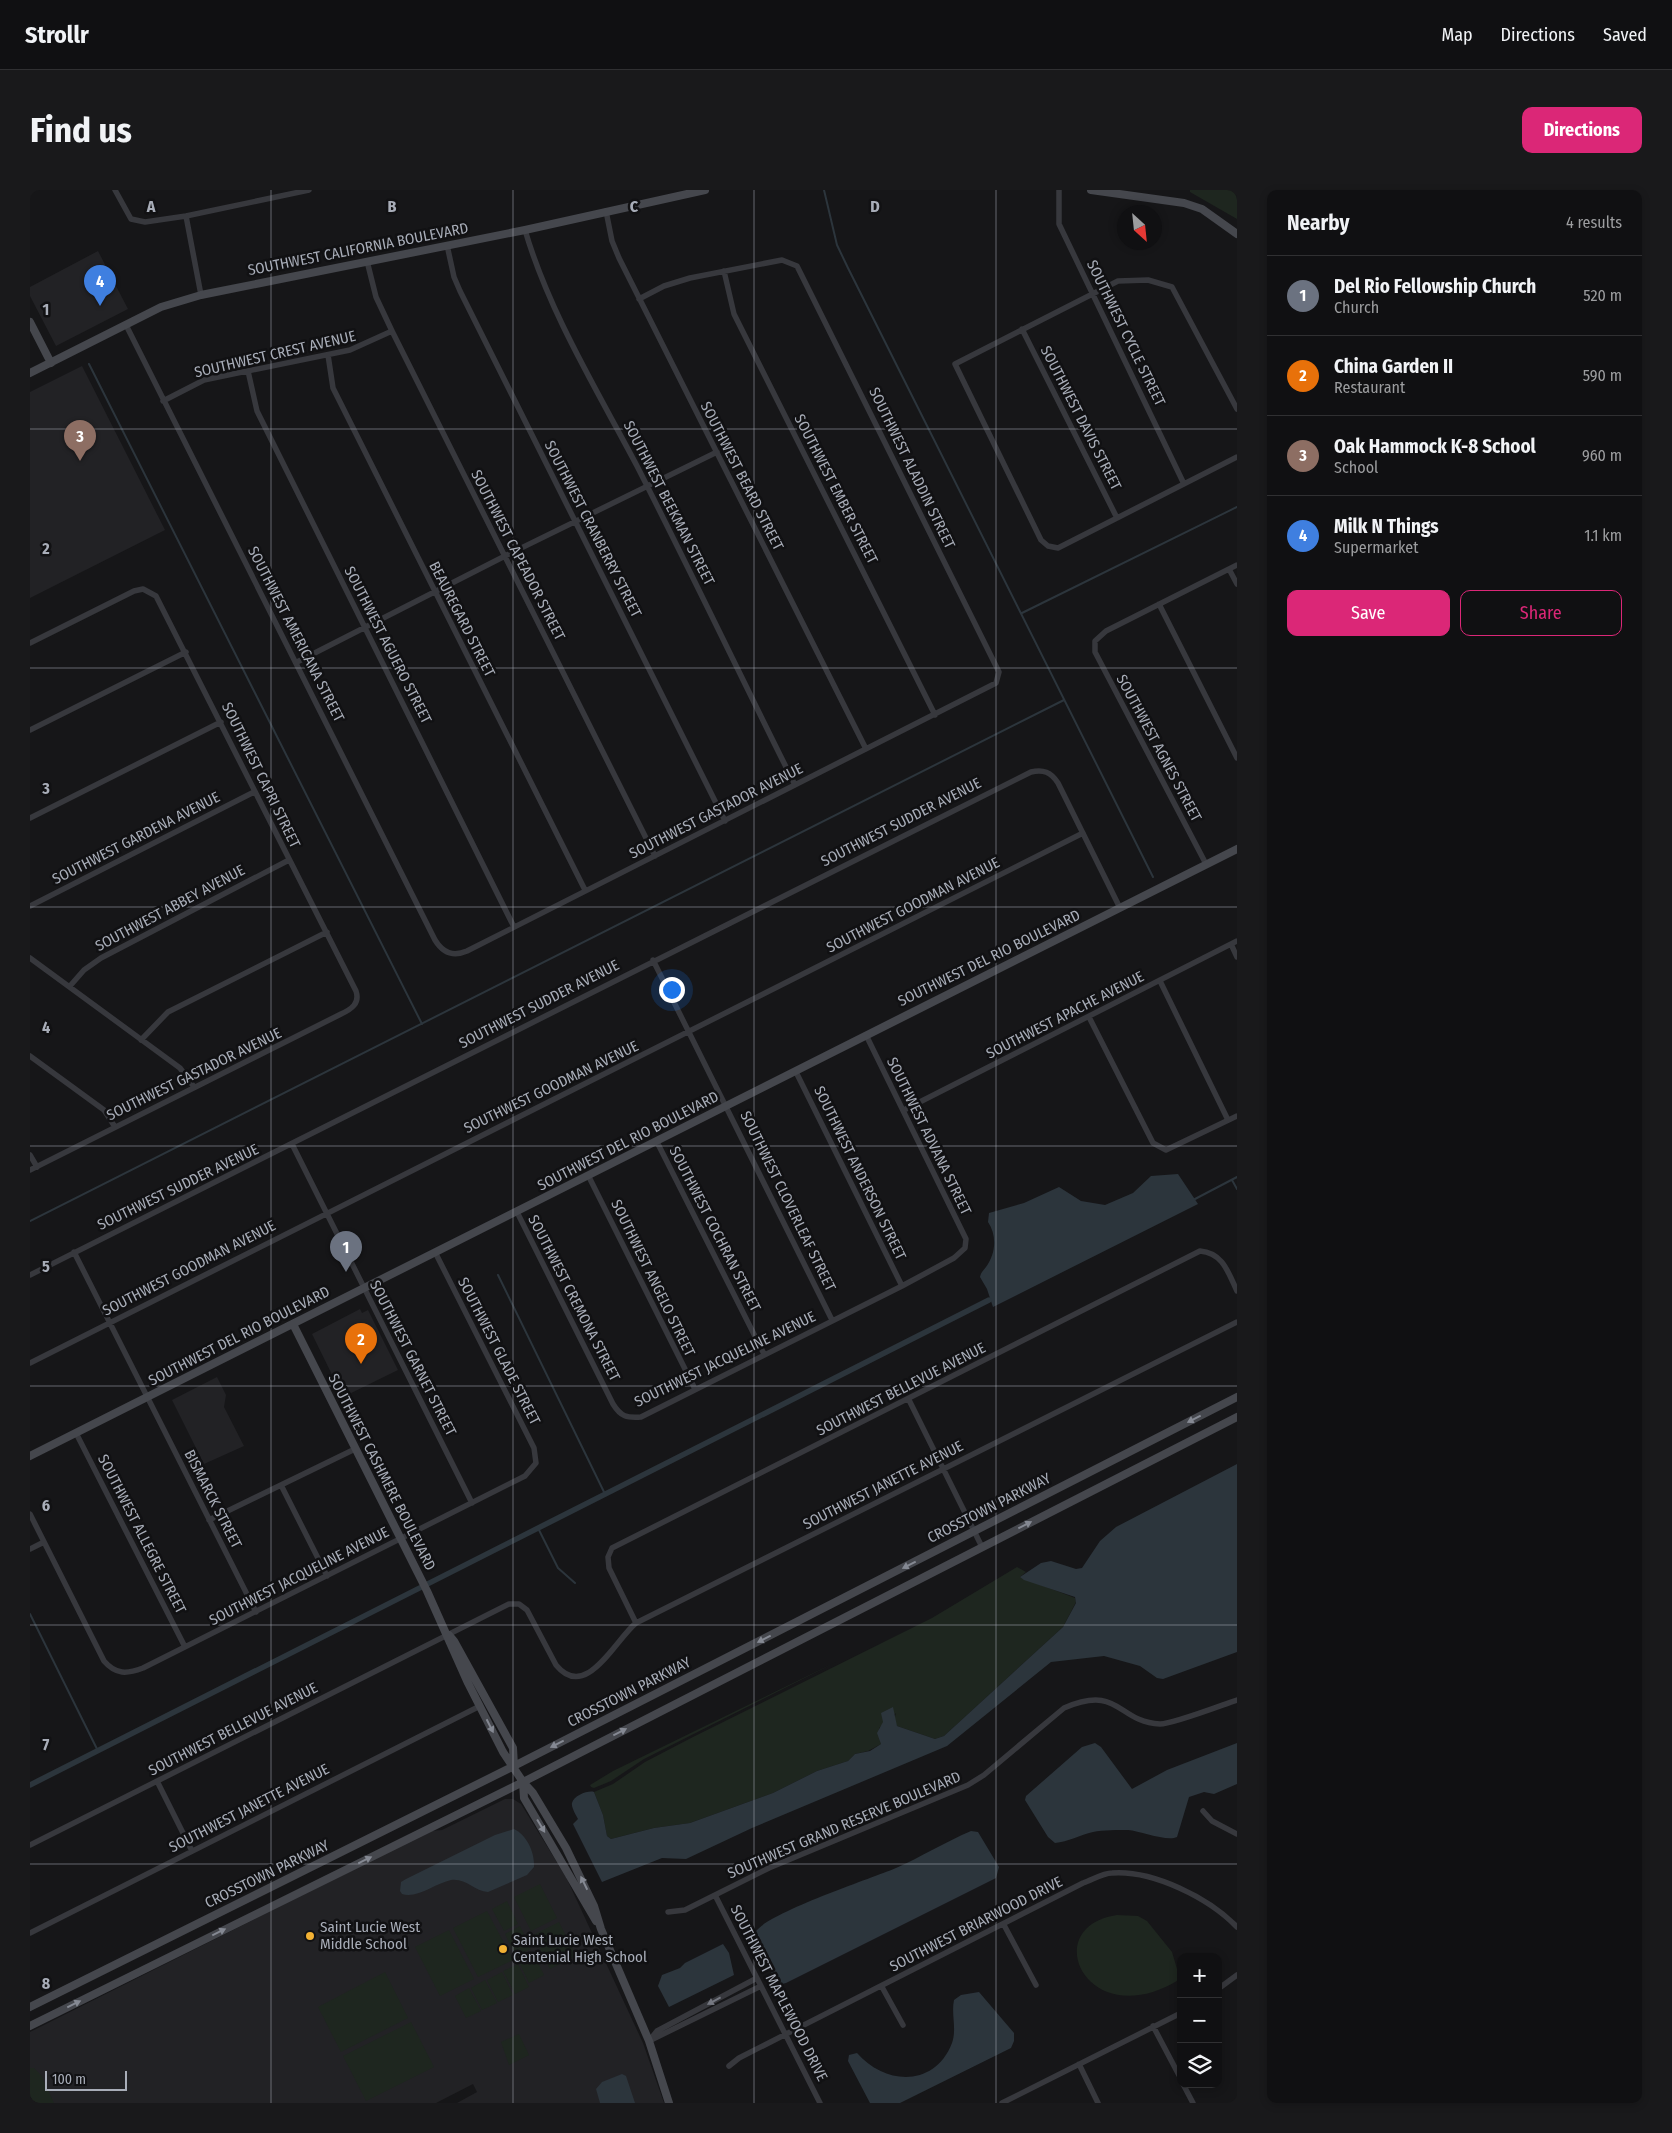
<!DOCTYPE html>
<html lang="en">
<head>
<meta charset="utf-8">
<style>
  body { margin:0; font-family:"Fira Sans Condensed",sans-serif; background:#19191b; color:#f1f3f6 }
  .controls { position:absolute; right:15px; bottom:15px; display:grid; overflow:hidden; border-radius:10px; box-shadow:0 2px 8px #0003 }
  .controls button { width:45px; height:45px; display:grid; place-items:center; padding:0; border:0; border-bottom:1px solid #303032; background:#101012; color:#f1f3f6; font:25px sans-serif }
  .compass { position:absolute; left:1087px; top:15px; width:45px; height:45px; border-radius:50%; background:#101012; box-shadow:0 2px 8px #0003; rotate:153deg }
  .scale { position:absolute; left:15px; bottom:12px; width:82px; box-sizing:border-box; padding-left:5px; border:2px solid #a8adb8; border-top:0; font-size:14px; line-height:18px; white-space:nowrap; color:#a8adb8; -webkit-text-stroke:4px #111113; paint-order:stroke }
  .you { position:absolute; left:641px; top:799px; width:18px; height:18px; margin:-12px; border:4px solid #fff; border-radius:50%; background:#1a73e8; box-shadow:0 0 0 8px #1a73e833 }
  .badge { display:grid; place-items:center; width:32px; height:32px; border-radius:50%; background:#db2777; color:#fff; font-size:16px; font-weight:700 }
  .pin { position:absolute; translate:-50% -41px; filter:drop-shadow(0 1px 2px #0008) }
  .pin::after { content:''; position:absolute; top:26px; width:18px; height:15px; background:inherit; clip-path:polygon(0 0,100% 0,50% 100%) }
  .list { margin:0; padding:0; list-style:none }
  h2 { display:flex; justify-content:space-between; align-items:center; height:65px; margin:0; padding:0 20px; font-size:21px }
  h2 small { font-size:16px; font-weight:400; color:#9c9d9f }
  .list li { display:grid; grid-template-columns:32px 1fr auto; gap:15px; align-items:center; box-sizing:border-box; height:80px; padding:0 20px; border-top:1px solid #303032 }
  .list b { display:block; font-size:19px; white-space:nowrap }
  .list p { margin:0; font-size:16px; white-space:nowrap; color:#9c9d9f }
  .list em { font-size:16px; font-style:normal; color:#9c9d9f }
  .actions { display:flex; gap:10px; padding:15px 20px }
  .actions a { flex:1; padding:11px 0; border:1px solid #db2777; border-radius:10px; text-align:center; font-size:18px; color:#db2777 }
  .actions .main { background:#db2777; color:#fff }
  .icon { flex:none; width:28px; height:28px; fill:none; stroke:currentColor; stroke-width:2; stroke-linecap:round; stroke-linejoin:round }
  .map { position:relative; flex:none; width:1207px; height:1913px; overflow:hidden; border-radius:10px }
  header { display:flex; align-items:center; gap:30px; box-sizing:border-box; height:70px; padding:0 25px; background:#101012; border-bottom:1px solid #303032 }
  header strong { font-size:24px }
  nav { display:flex; gap:28px; margin-inline-start:auto; font-size:18px }
  .intro { display:flex; align-items:center; justify-content:space-between; box-sizing:border-box; height:120px; padding:0 30px }
  h1 { margin:0; font-size:35px }
  .button { padding:12px 22px; border-radius:10px; background:#db2777; color:#fff; font-size:18px; font-weight:700 }
  main { display:flex; gap:30px; padding:0 30px }
  aside { flex:1; background:#101012; border-radius:10px; box-shadow:0 2px 8px #0003 }
  .map>svg:first-child { display:block }
</style>
</head>
<body>
<header>
<strong>Strollr</strong>
<nav><a>Map</a><a>Directions</a><a>Saved</a></nav>
</header>
<div class="intro"><h1>Find us</h1><a class="button">Directions</a></div>
<main>
<div class="map">
<svg width="1207" height="1913" viewBox="0 0 1207 1913">
  <rect width="100%" height="100%" fill="#161618"/>
  <path fill="#222225" d="M 68,61 L 98,119 L 26,156 L 0,106 L 0,97 Z
    M 52,176 L 135,340 L 0,408 L 0,202 Z
    M 330,1119 L 332,1123 L 338,1120 L 368,1180 L 313,1207 L 282,1144 Z
    M 187,1187 L 196,1205 L 194,1217 L 214,1256 L 174,1274 L 142,1210 Z
    M 475,1609 L 483,1609 L 491,1614 L 536,1687 L 613,1853 L 634,1913 L 427,1913 L 447,1902 L 443,1894 L 406,1913 L 0,1913 L 0,1842 L 400,1641 L 412,1640 Z"/>
  <path fill="#1e261f" d="M 1160,0 L 1207,0 L 1207,29 L 1160,2 Z
    M 987,1377 L 996,1382 L 990,1387 L 1045,1408 L 1046,1412 L 1033,1437 L 914,1546 L 905,1549 L 867,1536 L 864,1530 L 866,1523 L 849,1538 L 851,1554 L 838,1561 L 825,1564 L 818,1571 L 787,1581 L 743,1603 L 660,1633 L 624,1638 L 581,1649 L 577,1646 L 573,1625 L 564,1602 L 583,1594 L 615,1572 L 663,1547 L 902,1428 Z
    M 806,1472 L 614,1569 L 581,1591 L 564,1598 L 561,1597 L 560,1595 L 583,1581 Z
    M 510,1694 L 527,1728 L 501,1741 L 484,1707 Z
    M 477,1711 L 488,1734 L 474,1741 L 462,1719 Z
    M 457,1721 L 483,1770 L 448,1787 L 423,1738 Z
    M 1087,1725 L 1108,1726 L 1117,1731 L 1142,1762 L 1150,1789 C 1058,1847 1006,1737 1087,1725 Z
    M 529,1732 L 546,1766 L 520,1779 L 503,1745 Z
    M 490,1736 L 501,1759 L 486,1766 L 475,1744 Z
    M 419,1740 L 444,1789 L 410,1806 L 385,1757 Z
    M 503,1763 L 514,1785 L 499,1793 L 488,1770 Z
    M 488,1774 L 499,1797 L 485,1804 L 473,1781 Z
    M 355,1782 L 378,1828 L 311,1862 L 288,1817 Z
    M 472,1782 L 483,1805 L 468,1812 L 457,1790 Z
    M 455,1790 L 467,1813 L 452,1820 L 441,1798 Z
    M 439,1798 L 451,1821 L 436,1828 L 425,1806 Z
    M 381,1832 L 404,1877 L 336,1911 L 313,1866 Z
    M 489,1844 L 499,1865 L 479,1875 L 471,1852 Z
    M 0,1878 L 4,1878 L 11,1885 L 24,1913 L 0,1913 Z"/>
  <path fill="#2c353c" d="M 1148,984 L 1168,1014 L 963,1117 L 957,1099 L 950,1087 C 951,1082 953,1081 956,1077 C 966,1064 967,1045 958,1032 L 959,1023 L 994,1013 L 1029,997 L 1051,1011 L 1075,1015 L 1103,1003 L 1121,986 Z
    M 1207,1274 L 1207,1462 L 1133,1489 L 1127,1488 L 1110,1476 L 1074,1466 L 1021,1472 L 917,1556 L 722,1638 L 656,1669 L 632,1668 L 572,1692 L 543,1634 L 548,1629 C 546,1625 541,1617 542,1613 C 544,1605 559,1600 564,1602 L 573,1625 L 577,1646 L 581,1649 L 624,1638 L 660,1633 L 743,1603 L 787,1581 L 818,1571 L 825,1564 L 840,1561 L 851,1554 L 847,1543 L 853,1532 L 851,1523 L 863,1517 L 867,1536 L 905,1549 L 914,1546 L 1033,1437 L 1046,1413 L 1045,1407 L 994,1390 L 990,1387 L 1011,1373 L 1021,1371 L 1046,1379 L 1052,1378 L 1070,1351 L 1086,1337 Z
    M 1065,1553 L 1071,1557 L 1102,1599 L 1137,1580 L 1207,1553 L 1207,1594 L 1184,1604 L 1174,1602 L 1159,1607 L 1147,1647 C 1137,1652 1111,1641 1098,1640 C 1088,1640 1073,1640 1063,1642 C 1050,1645 1038,1652 1025,1653 L 1018,1647 L 995,1610 L 996,1606 L 1052,1557 Z
    M 484,1639 C 497,1645 505,1663 504,1677 L 497,1685 L 458,1702 C 444,1701 436,1688 421,1690 C 406,1693 387,1709 372,1704 L 370,1701 L 371,1692 L 376,1689 L 465,1645 Z
    M 941,1641 L 948,1642 L 969,1677 L 966,1688 L 756,1793 L 752,1794 L 745,1790 L 724,1746 C 723,1727 846,1687 866,1678 C 891,1667 915,1652 941,1641 Z
    M 693,1754 L 699,1763 L 704,1785 L 639,1817 L 628,1796 L 632,1785 L 650,1778 L 655,1773 Z
    M 949,1802 L 984,1843 L 984,1851 L 981,1858 L 870,1913 L 840,1913 L 818,1871 L 819,1865 L 827,1863 C 856,1896 905,1897 922,1853 C 927,1839 921,1824 924,1810 L 931,1805 Z
    M 592,1884 L 596,1886 L 605,1913 L 570,1913 L 566,1899 L 572,1892 Z"/>
  <g fill="none" stroke-linecap="round" stroke-linejoin="round">
    <path stroke="#2c353c" stroke-width="2" d="M 794,0 L 807,55 L 818,78 L 1123,687
      M 59,174 L 392,834
      M 992,423 L 1207,317
      M 1202,990 L 1207,999
      M 1165,1009 L 1207,987
      M 0,1031 L 1034,510
      M 468,1085 L 575,1304
      M 508,1338 L 528,1378 L 545,1393
      M 0,1424 L 68,1561"/>
    <path stroke="#2c353c" stroke-width="5.5" d="M 0,1595 L 959,1110"/>
    <path stroke="#37383d" stroke-width="5.5" d="M 85,0 L 101,29 L 115,32 L 156,26 L 279,0
      M 1029,0 L 1029,34 L 1154,294
      M 576,21 L 582,51 L 589,68 L 836,559
      M 156,26 L 171,105
      M 495,40 C 519,122 567,200 607,276 C 661,382 712,489 765,595
      M 417,55 L 424,87 L 430,101 L 695,631
      M 337,71 L 346,107 L 362,141 L 625,666
      M 694,81 L 704,124 L 905,525
      M 96,135 L 405,750 C 413,763 423,767 437,761 L 966,493 L 969,482 L 767,76 L 752,70 L 660,88 L 634,96 L 609,109
      M 992,139 L 1087,328
      M 298,165 L 303,198 L 555,700
      M 218,181 L 227,221 L 484,737
      M 133,211 L 174,190 L 320,160 L 362,141
      M 1207,219 L 1142,97 L 1118,90 L 1088,91 L 925,174 L 1011,350 L 1018,356 L 1028,358 L 1207,267
      M 1199,379 L 1207,394
      M 1129,414 L 1207,568
      M 0,453 L 104,401 L 113,399 L 126,406 L 326,801 C 330,813 322,819 311,824 L 0,980
      M 267,472 L 475,366 L 687,262
      M 0,540 L 156,462
      M 0,628 L 191,532
      M 1176,674 L 1065,462 L 1065,451 L 1076,441 L 1207,375
      M 0,716 L 224,602
      M 1201,754 L 1207,767
      M 0,768 L 150,878 L 164,897
      M 623,770 L 802,1130
      M 1130,791 L 1198,930
      M 40,796 L 54,780 L 71,768 L 259,670
      M 1059,827 L 1123,953 L 1136,960 L 1207,926
      M 111,850 L 138,822 L 297,742
      M 0,866 L 74,920 L 85,937
      M 766,882 L 872,1096
      M 874,920 L 1207,751
      M 627,952 L 734,1164
      M 262,954 L 442,1313
      M 0,965 L 7,977
      M 559,987 L 665,1199
      M 487,1022 L 583,1214 C 591,1227 597,1228 611,1227 L 872,1096 L 924,1068 L 935,1058 L 936,1049 L 836,845
      M 44,1062 L 226,1422
      M 0,1085 L 1001,582 C 1013,579 1021,582 1028,593 L 1090,718
      M 0,1173 L 1053,643
      M 879,1210 L 952,1357
      M 46,1243 L 155,1457
      M 251,1295 L 297,1386
      M 0,1324 L 74,1471 C 86,1485 97,1484 113,1478 L 495,1286 L 506,1273 L 504,1258 L 405,1062
      M 179,1330 L 325,1259
      M 0,1359 L 14,1352
      M 606,1433 L 579,1378 L 578,1367 L 582,1358 L 1170,1061 C 1193,1063 1198,1082 1207,1101
      M 127,1591 L 162,1661
      M 1173,1621 L 1182,1631 L 1207,1644
      M 0,1655 L 479,1414 L 489,1414 L 497,1420 L 526,1475 C 556,1512 585,1450 606,1433 L 1207,1132
      M 685,1705 L 790,1913
      M 638,1722 L 655,1720 L 739,1678 L 938,1595 L 954,1585 L 1034,1518 C 1090,1494 1087,1532 1130,1534 C 1143,1534 1192,1515 1207,1510
      M 974,1735 L 1006,1795
      M 0,1743 L 450,1516
      M 852,1797 L 873,1835
      M 1188,1799 L 1207,1785
      M 1123,1836 L 1151,1889
      M 619,1851 L 627,1841 L 727,1788
      M 619,1851 L 731,1796
      M 1049,1874 L 1068,1913
      M 699,1876 L 709,1868 L 1053,1693 C 1062,1690 1073,1683 1082,1683 C 1123,1680 1179,1708 1207,1737
      M 1153,1894 L 1163,1913
      M 972,1913 L 1151,1823"/>
    <path stroke="#45474d" stroke-width="8" d="M 1061,0 L 1154,13 L 1172,19 L 1207,44
      M 0,132 L 21,173
      M 0,183 L 131,117 L 171,105 L 495,40 L 675,0
      M 263,1134 L 397,1401 L 438,1493 L 473,1562 L 493,1592 L 503,1603 L 536,1658 L 564,1716 L 571,1739 L 619,1851 L 639,1913
      M 0,1266 L 1207,659
      M 419,1445 L 424,1451 L 483,1558 L 484,1576
      M 493,1592 L 494,1608 L 566,1731
      M 0,1817 L 484,1576 L 1207,1207
      M 0,1836 L 493,1592 L 1207,1227"/>
  </g>
  <defs><path id="oneway-solid" d="M-6-.8H1V-3.2L6.5 0L1 3.2V.8H-6Z" transform="scale(1.25)"/></defs>
  <g fill="#858993">
    <use href="#oneway-solid" transform="translate(1164 1229) rotate(153)"/>
    <use href="#oneway-solid" transform="translate(995 1335) rotate(-27)"/>
    <use href="#oneway-solid" transform="translate(879 1375) rotate(153)"/>
    <use href="#oneway-solid" transform="translate(734 1449) rotate(153)"/>
    <use href="#oneway-solid" transform="translate(460 1536) rotate(63)"/>
    <use href="#oneway-solid" transform="translate(590 1542) rotate(-27)"/>
    <use href="#oneway-solid" transform="translate(527 1554) rotate(153)"/>
    <use href="#oneway-solid" transform="translate(511 1636) rotate(59)"/>
    <use href="#oneway-solid" transform="translate(335 1670) rotate(-26)"/>
    <use href="#oneway-solid" transform="translate(554 1693) rotate(-116)"/>
    <use href="#oneway-solid" transform="translate(189 1742) rotate(-26)"/>
    <use href="#oneway-solid" transform="translate(44 1814) rotate(-26)"/>
  </g>
  <use fill="#757881" href="#oneway-solid" transform="translate(684 1811) rotate(152)"/>
  <path fill="none" stroke="#a8adb8" stroke-width="1" stroke-opacity="0.55" d="M 241,0 L 241,1913M 483,0 L 483,1913M 724,0 L 724,1913M 966,0 L 966,1913M 0,239 L 1207,239M 0,478 L 1207,478M 0,717 L 1207,717M 0,956 L 1207,956M 0,1196 L 1207,1196M 0,1435 L 1207,1435M 0,1674 L 1207,1674"/>
  <g fill="#f2b134" stroke="#111113" stroke-width="2">
    <circle cx="280" cy="1746" r="5"/>
    <circle cx="473" cy="1759" r="5"/>
  </g>
  <g text-anchor="middle" dominant-baseline="central" stroke-width="5" stroke-linejoin="round" paint-order="stroke">
    <g font-size="15" fill="#a8adb8" stroke="#111113">
      <text transform="translate(328 59) rotate(-11)">SOUTHWEST CALIFORNIA BOULEVARD</text>
      <text transform="translate(1096 143) rotate(64)">SOUTHWEST CYCLE STREET</text>
      <text transform="translate(245 164) rotate(-13)">SOUTHWEST CREST AVENUE</text>
      <text transform="translate(1051 228) rotate(63)">SOUTHWEST DAVIS STREET</text>
      <text transform="translate(882 278) rotate(64)">SOUTHWEST ALADDIN STREET</text>
      <text transform="translate(712 286) rotate(63)">SOUTHWEST BEARD STREET</text>
      <text transform="translate(806 299) rotate(63)">SOUTHWEST EMBER STREET</text>
      <text transform="translate(639 313) rotate(63)">SOUTHWEST BEEKMAN STREET</text>
      <text transform="translate(563 339) rotate(63)">SOUTHWEST CRANBERRY STREET</text>
      <text transform="translate(488 365) rotate(63)">SOUTHWEST CAPEADOR STREET</text>
      <text transform="translate(432 429) rotate(63)">BEAUREGARD STREET</text>
      <text transform="translate(266 444) rotate(63)">SOUTHWEST AMERICANA STREET</text>
      <text transform="translate(358 455) rotate(63)">SOUTHWEST AGUERO STREET</text>
      <text transform="translate(1129 558) rotate(62)">SOUTHWEST AGNES STREET</text>
      <text transform="translate(231 585) rotate(64)">SOUTHWEST CAPRI STREET</text>
      <text transform="translate(686 621) rotate(-27)">SOUTHWEST GASTADOR AVENUE</text>
      <text transform="translate(871 632) rotate(-27)">SOUTHWEST SUDDER AVENUE</text>
      <text transform="translate(106 648) rotate(-27)">SOUTHWEST GARDENA AVENUE</text>
      <text transform="translate(883 715) rotate(-27)">SOUTHWEST GOODMAN AVENUE</text>
      <text transform="translate(140 718) rotate(-28)">SOUTHWEST ABBEY AVENUE</text>
      <text transform="translate(959 768) rotate(-26)">SOUTHWEST DEL RIO BOULEVARD</text>
      <text transform="translate(509 814) rotate(-27)">SOUTHWEST SUDDER AVENUE</text>
      <text transform="translate(1035 825) rotate(-27)">SOUTHWEST APACHE AVENUE</text>
      <text transform="translate(164 884) rotate(-26)">SOUTHWEST GASTADOR AVENUE</text>
      <text transform="translate(521 897) rotate(-26)">SOUTHWEST GOODMAN AVENUE</text>
      <text transform="translate(899 946) rotate(64)">SOUTHWEST ADVANA STREET</text>
      <text transform="translate(598 951) rotate(-27)">SOUTHWEST DEL RIO BOULEVARD</text>
      <text transform="translate(830 983) rotate(64)">SOUTHWEST ANDERSON STREET</text>
      <text transform="translate(148 997) rotate(-26)">SOUTHWEST SUDDER AVENUE</text>
      <text transform="translate(758 1011) rotate(64)">SOUTHWEST CLOVERLEAF STREET</text>
      <text transform="translate(685 1039) rotate(63)">SOUTHWEST COCHRAN STREET</text>
      <text transform="translate(159 1078) rotate(-27)">SOUTHWEST GOODMAN AVENUE</text>
      <text transform="translate(623 1088) rotate(64)">SOUTHWEST ANGELO STREET</text>
      <text transform="translate(544 1108) rotate(63)">SOUTHWEST CREMONA STREET</text>
      <text transform="translate(209 1146) rotate(-27)">SOUTHWEST DEL RIO BOULEVARD</text>
      <text transform="translate(469 1161) rotate(63)">SOUTHWEST GLADE STREET</text>
      <text transform="translate(383 1168) rotate(63)">SOUTHWEST GARNET STREET</text>
      <text transform="translate(695 1169) rotate(-26)">SOUTHWEST JACQUELINE AVENUE</text>
      <text transform="translate(871 1199) rotate(-27)">SOUTHWEST BELLEVUE AVENUE</text>
      <text transform="translate(352 1282) rotate(63)">SOUTHWEST CASHMERE BOULEVARD</text>
      <text transform="translate(853 1295) rotate(-27)">SOUTHWEST JANETTE AVENUE</text>
      <text transform="translate(183 1309) rotate(63)">BISMARCK STREET</text>
      <text transform="translate(959 1318) rotate(-27)">CROSSTOWN PARKWAY</text>
      <text transform="translate(112 1344) rotate(63)">SOUTHWEST ALLEGRE STREET</text>
      <text transform="translate(269 1386) rotate(-27)">SOUTHWEST JACQUELINE AVENUE</text>
      <text transform="translate(599 1502) rotate(-27)">CROSSTOWN PARKWAY</text>
      <text transform="translate(203 1539) rotate(-27)">SOUTHWEST BELLEVUE AVENUE</text>
      <text transform="translate(219 1618) rotate(-27)">SOUTHWEST JANETTE AVENUE</text>
      <text transform="translate(814 1635) rotate(-23)">SOUTHWEST GRAND RESERVE BOULEVARD</text>
      <text transform="translate(237 1684) rotate(-26)">CROSSTOWN PARKWAY</text>
      <text transform="translate(946 1734) rotate(-27)">SOUTHWEST BRIARWOOD DRIVE</text>
      <text transform="translate(749 1803) rotate(63)">SOUTHWEST MAPLEWOOD DRIVE</text>
    </g>
    <g font-size="15" fill="#a8adb8" stroke="#111113" text-anchor="start">
      <text x="290" y="1737">Saint Lucie West<tspan x="290" dy="17">Middle School</tspan></text>
      <text x="483" y="1750">Saint Lucie West<tspan x="483" dy="17">Centenial High School</tspan></text>
    </g>
  </g>
  <g font-size="16" text-anchor="middle" font-weight="bold" fill="#a8adb8" stroke="#111113" stroke-width="5" stroke-linejoin="round" paint-order="stroke">
    <text x="121" y="22">A</text>
    <text x="362" y="22">B</text>
    <text x="604" y="22">C</text>
    <text x="845" y="22">D</text>
    <text x="16" y="125">1</text>
    <text x="16" y="364">2</text>
    <text x="16" y="604">3</text>
    <text x="16" y="843">4</text>
    <text x="16" y="1082">5</text>
    <text x="16" y="1321">6</text>
    <text x="16" y="1560">7</text>
    <text x="16" y="1799">8</text>
  </g>
</svg>
<div class="controls">
<button>+</button>
<button>−</button>
<button><svg class="icon" aria-label="layers" viewBox="0 0 24 24"><path d="M12 4l9 5-9 5-9-5zM3 14l9 5 9-5"/></svg></button>
</div>
<svg class="compass" viewBox="-18 -18 36 36"><path d="M0-13l5 13h-10z" fill="#e53935"/><path d="M0 13l5-13h-10z" fill="#9c9d9f"/></svg>
<div class="scale">100 m</div>
<div class="you"></div>
<div class="pin badge" style="left:316px;top:1082px;background:#6b7280">1</div>
<div class="pin badge" style="left:331px;top:1174px;background:#e8710a">2</div>
<div class="pin badge" style="left:50px;top:271px;background:#8d6e63">3</div>
<div class="pin badge" style="left:70px;top:116px;background:#3f7fe0">4</div>
</div>
<aside>
<h2>Nearby<small>4 results</small></h2>
<ul class="list">
<li><span class="badge" style="background:#6b7280">1</span><div><b>Del Rio Fellowship Church</b><p>Church</p></div><em>520 m</em></li>
<li><span class="badge" style="background:#e8710a">2</span><div><b>China Garden II</b><p>Restaurant</p></div><em>590 m</em></li>
<li><span class="badge" style="background:#8d6e63">3</span><div><b>Oak Hammock K-8 School</b><p>School</p></div><em>960 m</em></li>
<li><span class="badge" style="background:#3f7fe0">4</span><div><b>Milk N Things</b><p>Supermarket</p></div><em>1.1 km</em></li>
</ul>
<div class="actions"><a class="main">Save</a><a>Share</a></div>
</aside>
</main>
</body>
</html>
